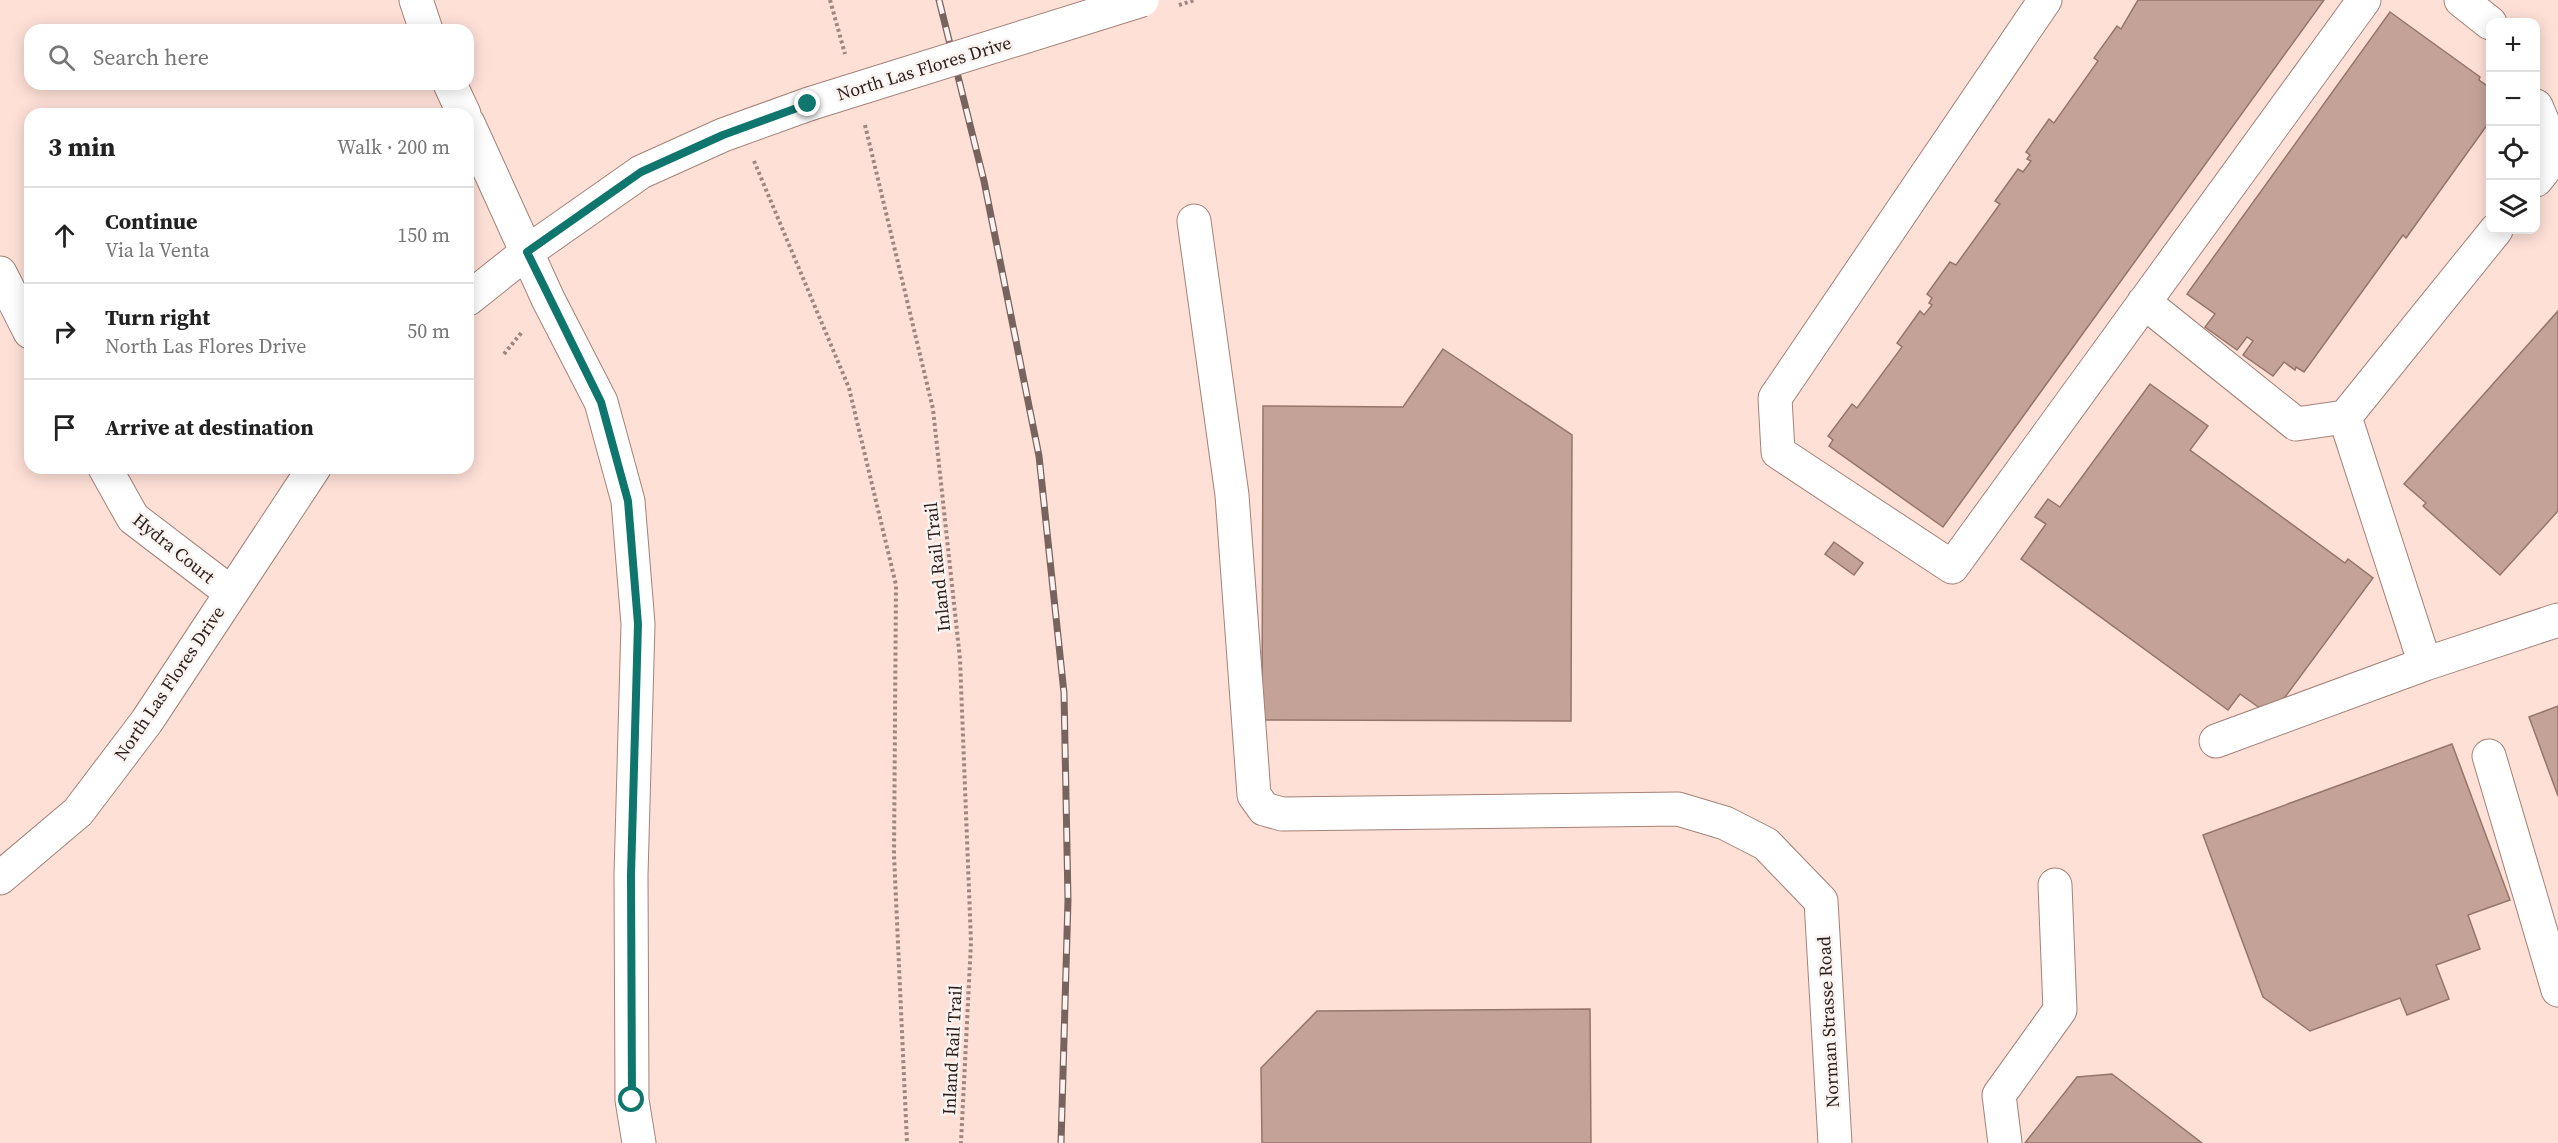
<!DOCTYPE html>
<html lang="en">
<head>
<meta charset="utf-8">
<style>
  body { margin:0; font-family:"Source Serif 4",serif; background:#f6f6f6; color:#222 }
  .controls { position:absolute; right:18px; top:18px; display:grid; overflow:hidden; border-radius:12px; box-shadow:0 3px 15px #0003 }
  .controls button { width:54px; height:54px; display:grid; place-items:center; padding:0; border:0; border-bottom:2px solid #e0e0e0; background:#fff; color:#222; font:30px sans-serif }
  .stop { position:absolute; width:18px; height:18px; margin:-14px; border:4px solid #0f766e; border-radius:50%; background:#fff }
  .stop.end { background:#0f766e; border-color:#fff; box-shadow:0 2px 6px #0008 }
  .list { margin:0; padding:0; list-style:none }
  h2 { display:flex; justify-content:space-between; align-items:center; height:78px; margin:0; padding:0 24px; font-size:26px }
  h2 small { font-size:20px; font-weight:400; color:#767676 }
  .list li { display:grid; grid-template-columns:39px 1fr auto; gap:18px; align-items:center; box-sizing:border-box; height:96px; padding:0 24px; border-top:2px solid #e0e0e0 }
  .list b { display:block; font-size:22px; white-space:nowrap }
  .list p { margin:0; font-size:20px; white-space:nowrap; color:#767676 }
  .list em { font-size:20px; font-style:normal; color:#767676 }
  .icon { flex:none; width:33px; height:33px; fill:none; stroke:currentColor; stroke-width:2; stroke-linecap:round; stroke-linejoin:round }
  .map { position:relative; flex:none; width:2558px; height:1143px; overflow:hidden }
  .search { position:absolute; background:#fff; box-shadow:0 3px 15px #0003; left:24px; top:24px; width:450px; height:66px; display:flex; align-items:center; gap:15px; box-sizing:border-box; padding:0 21px; border-radius:18px; color:#767676; font-size:22px }
  .panel { position:absolute; background:#fff; box-shadow:0 3px 15px #0003; left:24px; top:108px; width:450px; height:366px; border-radius:18px }
  .map>svg:first-child { display:block }
</style>
</head>
<body>
<div class="map">
<svg width="2558" height="1143" viewBox="0 0 2558 1143">
  <rect width="100%" height="100%" fill="#fee0d7"/>
  <path fill="#c5a297" stroke="#96756b" stroke-width="1.5" d="M 2138,0 L 2324,0 L 1943,527 L 1829,446 L 1833,440 L 1828,436 L 1852,404 L 1857,408 L 1902,347 L 1897,343 L 1920,311 L 1924,315 L 1932,305 L 1929,303 L 1932,298 L 1927,294 L 1950,262 L 1956,265 L 2000,204 L 1995,201 L 2018,169 L 2023,172 L 2031,161 L 2027,159 L 2030,155 L 2026,152 L 2049,119 L 2054,123 L 2098,61 L 2094,58 L 2117,26 L 2121,29 Z
    M 2390,12 L 2480,77 L 2479,80 L 2490,88 L 2490,121 L 2406,238 L 2403,235 L 2304,372 L 2296,367 L 2295,370 L 2284,362 L 2273,376 L 2243,355 L 2253,341 L 2247,337 L 2237,350 L 2205,327 L 2215,314 L 2187,294 Z
    M 2558,311 L 2558,511 L 2500,575 L 2423,506 L 2426,503 L 2404,484 Z
    M 1443,349 L 1572,435 L 1571,721 L 1262,720 L 1263,406 L 1403,407 Z
    M 2150,384 L 2208,426 L 2190,450 L 2345,563 L 2348,559 L 2373,578 L 2271,716 L 2240,694 L 2228,710 L 2021,559 L 2046,524 L 2035,517 L 2048,499 L 2060,507 Z
    M 1834,542 L 1863,563 L 1854,575 L 1825,554 Z
    M 2558,706 L 2558,796 L 2529,717 Z
    M 2452,744 L 2510,900 L 2468,915 L 2480,949 L 2436,965 L 2449,999 L 2407,1015 L 2400,998 L 2310,1031 L 2263,997 L 2203,835 Z
    M 1590,1009 L 1591,1143 L 1262,1143 L 1261,1068 L 1317,1011 Z
    M 2112,1074 L 2202,1143 L 2025,1143 L 2077,1077 Z"/>
  <g fill="none" stroke-linecap="round" stroke-linejoin="round">
    <g stroke="#a38278" stroke-width="35">
      <path id="minor" d="M 416,0 L 426,30
        M 2045,0 L 1775,398 L 1778,452 L 1952,567 L 2364,0
        M 2461,0 L 2490,23
        M 450,84 L 464,114
        M 2536,106 L 2548,134 L 2544,170 L 2536,180
        M 468,123 L 548,299 L 601,402 L 628,501 L 638,624 L 631,875 L 632,1100 L 639,1143
        M 1194,221 L 1232,495 L 1254,795 L 1264,809 L 1282,814 L 1678,809 L 1725,823 L 1766,844 L 1821,901 L 1835,1143
        M 0,273 L 30,332
        M 468,299 L 527,252 L 641,172 L 723,135 L 809,104
        M 2144,302 L 2296,424 L 2345,417 L 2496,230
        M 2345,417 L 2425,664
        M 105,468 L 133,518 L 230,592
        M 2216,741 L 2425,664 L 2558,620
        M 2489,756 L 2558,990
        M 0,878 L 78,812 L 147,721 L 314,468
        M 2005,1143 L 1999,1095 L 2060,1010 L 2055,885"/>
    </g>
    <path stroke="#9d8780" stroke-width="4" stroke-dasharray="3 3" stroke-linecap="butt" d="M 830,0 L 845,54
      M 1179,5 L 1195,0
      M 865,125 L 933,409 L 960,659 L 971,942 L 961,1143
      M 754,161 L 849,388 L 896,585 L 894,855 L 907,1143
      M 504,354 L 522,332"/>
    <use href="#minor" stroke="#fff" stroke-width="33"/>
    <g stroke="#78645f" stroke-width="7">
      <path id="rail" d="M 939,0 L 984,181 L 1039,456 L 1064,693 L 1068,900 L 1061,1143"/>
    </g>
    <use href="#rail" stroke="#faf3f0" stroke-width="4.5" stroke-dasharray="14" stroke-linecap="butt"/>
    <g stroke="#a38278" stroke-width="35" stroke-linecap="butt">
      <path id="minor-bridge" d="M 809,104 L 1142,0"/>
    </g>
    <use href="#minor-bridge" stroke="#fff" stroke-width="33"/>
  </g>
  <g fill="none" stroke-linecap="round" stroke-linejoin="round">
    <path stroke="#0f766e" stroke-width="8" d="M 632,1100 L 631,875 L 638,624 L 628,501 L 601,402 L 527,252 L 641,172 L 723,135 L 808,104"/>
  </g>
  <g text-anchor="middle" dominant-baseline="central" stroke-width="5" stroke-linejoin="round" paint-order="stroke">
    <g font-size="18" fill="#2c1f1b" stroke="#faf3f0">
      <text transform="translate(924 68) rotate(-17)">North Las Flores Drive</text>
      <text transform="translate(174 548) rotate(39)">Hydra Court</text>
      <text transform="translate(937 567) rotate(-96)">Inland Rail Trail</text>
      <text transform="translate(169 683) rotate(-56)">North Las Flores Drive</text>
      <text transform="translate(1828 1022) rotate(-93)">Norman Strasse Road</text>
      <text transform="translate(952 1050) rotate(-87)">Inland Rail Trail</text>
    </g>
  </g>
</svg>
<div class="controls">
<button>+</button>
<button>−</button>
<button><svg class="icon" aria-label="locate" viewBox="0 0 24 24"><circle cx="12" cy="12" r="6"/><path d="M12 2v4M12 18v4M2 12h4M18 12h4"/></svg></button>
<button><svg class="icon" aria-label="layers" viewBox="0 0 24 24"><path d="M12 4l9 5-9 5-9-5zM3 14l9 5 9-5"/></svg></button>
</div>
<div class="stop" style="left:632px;top:1100px"></div>
<div class="stop end" style="left:808px;top:104px"></div>
<div class="search"><svg class="icon" aria-label="search" viewBox="0 0 24 24"><circle cx="10" cy="10" r="6"/><path d="M15 15l6 6"/></svg>Search here</div>
<section class="panel">
<h2>3 min<small>Walk · 200 m</small></h2>
<ul class="list">
<li><svg class="icon" aria-label="ahead" viewBox="0 0 24 24"><path d="M12 20V5M6 11l6-6 6 6"/></svg><div><b>Continue</b><p>Via la Venta</p></div><em>150 m</em></li>
<li><svg class="icon" aria-label="right" viewBox="0 0 24 24"><path d="M7 20v-9h11M14 6l5 5-5 5"/></svg><div><b>Turn right</b><p>North Las Flores Drive</p></div><em>50 m</em></li>
<li><svg class="icon" aria-label="arrive" viewBox="0 0 24 24"><path d="M6 21V4h12l-3 4 3 4H6"/></svg><div><b>Arrive at destination</b></div></li>
</ul>
</section>
</div>
</body>
</html>
